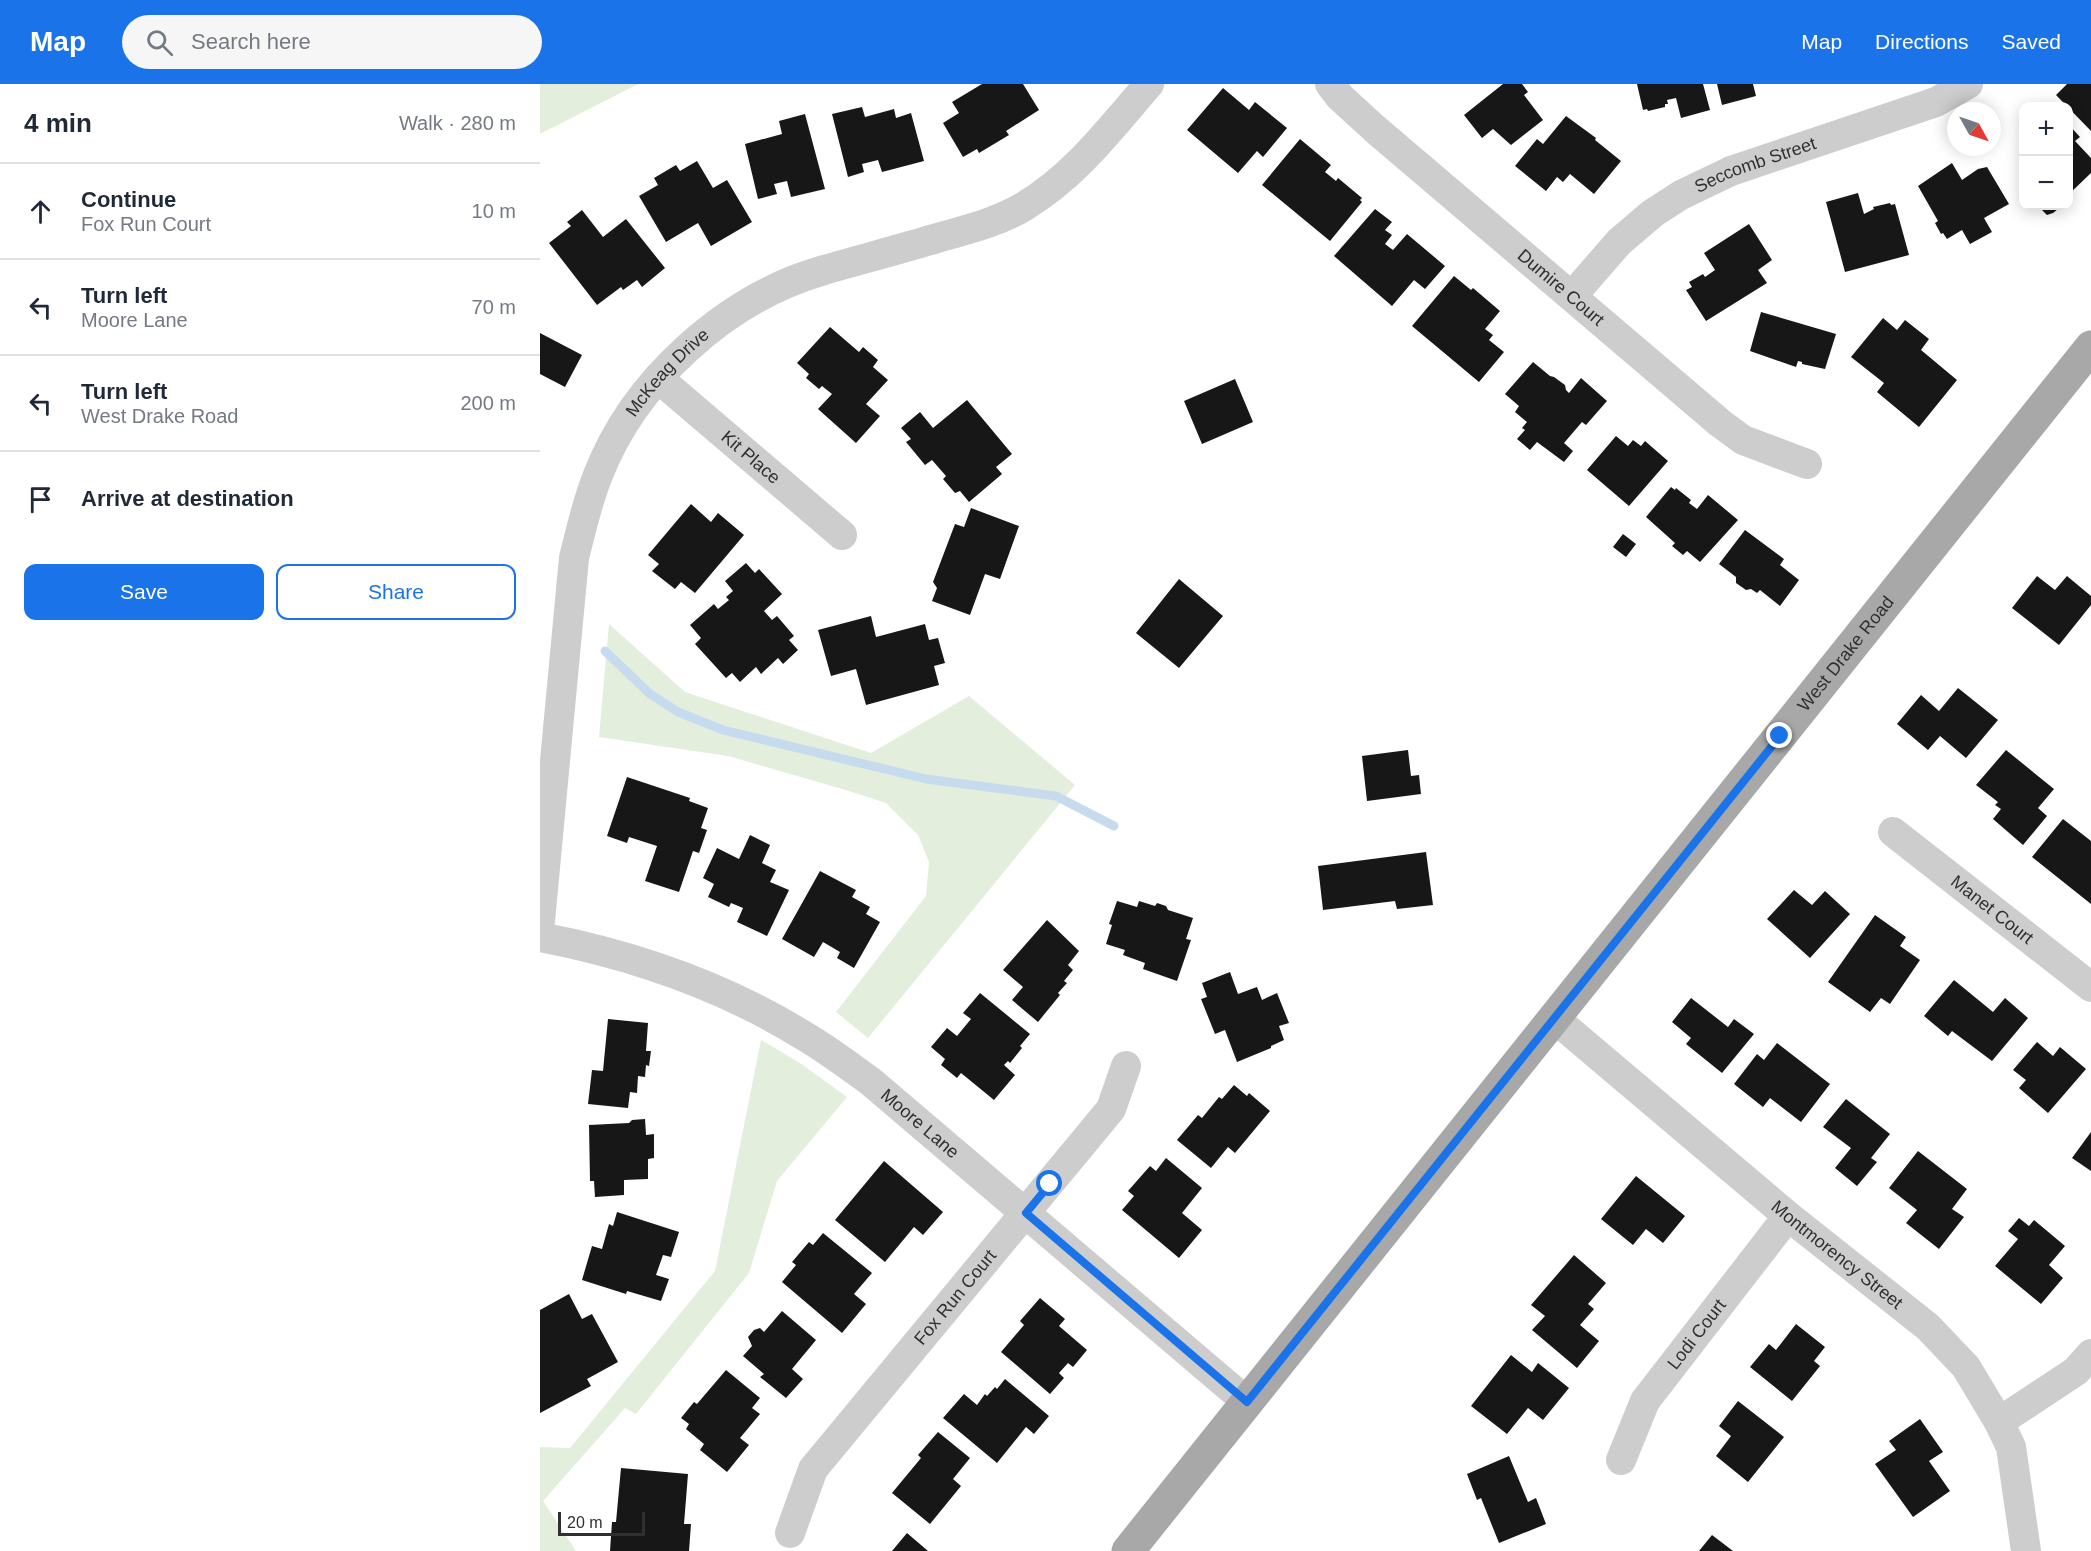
<!DOCTYPE html>
<html lang="en">
<head>
<meta charset="utf-8">
<style>
  body { margin:0; font-family:Arial,sans-serif; background:#f6f6f7; color:#1f2937 }
  .controls { position:absolute; right:18px; top:18px; display:grid; overflow:hidden; border-radius:12px; box-shadow:0 3px 15px #0003 }
  .controls button { width:54px; height:54px; display:grid; place-items:center; padding:0; border:0; border-bottom:2px solid #e0e1e3; background:#fff; color:#1f2937; font:30px sans-serif }
  .compass { position:absolute; left:1407px; top:18px; width:54px; height:54px; border-radius:50%; background:#fff; box-shadow:0 3px 15px #0003; rotate:130deg }
  .scale { position:absolute; left:18px; bottom:15px; width:87px; box-sizing:border-box; padding-left:6px; border:3px solid #303030; border-top:0; font-size:16px; line-height:21px; white-space:nowrap; color:#303030; -webkit-text-stroke:4px #fff; paint-order:stroke }
  .stop { position:absolute; width:18px; height:18px; margin:-14px; border:4px solid #1a73e8; border-radius:50%; background:#fff }
  .stop.end { background:#1a73e8; border-color:#fff; box-shadow:0 2px 6px #0008 }
  .list { margin:0; padding:0; list-style:none }
  h2 { display:flex; justify-content:space-between; align-items:center; height:78px; margin:0; padding:0 24px; font-size:26px }
  h2 small { font-size:20px; font-weight:400; color:#747a83 }
  .list li { display:grid; grid-template-columns:39px 1fr auto; gap:18px; align-items:center; box-sizing:border-box; height:96px; padding:0 24px; border-top:2px solid #e0e1e3 }
  .list b { display:block; font-size:22px; white-space:nowrap }
  .list p { margin:0; font-size:20px; white-space:nowrap; color:#747a83 }
  .list em { font-size:20px; font-style:normal; color:#747a83 }
  .actions { display:flex; gap:12px; padding:18px 24px }
  .actions a { flex:1; padding:14px 0; border:2px solid #1a73e8; border-radius:12px; text-align:center; font-size:21px; color:#1a73e8 }
  .actions .main { background:#1a73e8; color:#fff }
  .icon { flex:none; width:33px; height:33px; fill:none; stroke:currentColor; stroke-width:2; stroke-linecap:round; stroke-linejoin:round }
  .map { position:relative; flex:none; width:1551px; height:1467px; overflow:hidden }
  header { display:flex; align-items:center; gap:36px; box-sizing:border-box; height:84px; padding:0 30px; background:#1a73e8; color:#fff }
  header strong { font-size:28px }
  nav { display:flex; gap:33px; margin-inline-start:auto; font-size:21px }
  .search { width:420px; height:54px; background:#f6f6f7; display:flex; align-items:center; gap:15px; box-sizing:border-box; padding:0 21px; border-radius:33px; color:#747a83; font-size:22px }
  main { display:flex }
  aside { flex:1; background:#fff }
  .map>svg:first-child { display:block }
</style>
</head>
<body>
<header>
<strong>Map</strong>
<div class="search"><svg class="icon" aria-label="search" viewBox="0 0 24 24"><circle cx="10" cy="10" r="6"/><path d="M15 15l6 6"/></svg>Search here</div>
<nav><a>Map</a><a>Directions</a><a>Saved</a></nav>
</header>
<main>
<aside>
<h2>4 min<small>Walk · 280 m</small></h2>
<ul class="list">
<li><svg class="icon" aria-label="ahead" viewBox="0 0 24 24"><path d="M12 20V5M6 11l6-6 6 6"/></svg><div><b>Continue</b><p>Fox Run Court</p></div><em>10 m</em></li>
<li><svg class="icon" aria-label="left" viewBox="0 0 24 24"><path d="M17 20v-9H6M10 6l-5 5 5 5"/></svg><div><b>Turn left</b><p>Moore Lane</p></div><em>70 m</em></li>
<li><svg class="icon" aria-label="left" viewBox="0 0 24 24"><path d="M17 20v-9H6M10 6l-5 5 5 5"/></svg><div><b>Turn left</b><p>West Drake Road</p></div><em>200 m</em></li>
<li><svg class="icon" aria-label="arrive" viewBox="0 0 24 24"><path d="M6 21V4h12l-3 4 3 4H6"/></svg><div><b>Arrive at destination</b></div></li>
</ul>
<div class="actions"><a class="main">Save</a><a>Share</a></div>
</aside>
<div class="map">
<svg width="1551" height="1467" viewBox="0 0 1551 1467">
  <rect width="100%" height="100%" fill="#fff"/>
  <path fill="#e4eedc" d="M 0,0 L 98,0 L 0,50 Z
    M 69,540 L 145,608 L 331,669 L 429,612 L 535,701 L 328,954 L 296,928 L 386,812 L 389,778 L 378,751 L 346,719 L 309,707 L 188,672 L 59,653 Z
    M 221,956 L 260,979 L 307,1013 L 237,1097 L 209,1189 L 96,1330 L 85,1324 L 3,1417 L 36,1467 L 0,1467 L 0,1363 L 30,1364 L 175,1187 Z"/>
  <g fill="none" stroke-linecap="round" stroke-linejoin="round">
    <path stroke="#c7dbef" stroke-width="9" d="M 65,567 L 110,610 L 138,628 L 183,646 L 386,695 L 516,712 L 574,742"/>
  </g>
  <path fill="#171717" d="M 442,0 L 483,0 L 499,26 L 466,47 L 469,51 L 439,69 L 437,65 L 423,73 L 403,39 L 419,29 L 412,18 Z
    M 963,0 L 982,0 L 988,8 L 984,11 L 1003,36 L 971,61 L 953,45 L 942,54 L 924,31 Z
    M 1097,0 L 1163,0 L 1170,26 L 1141,34 L 1136,14 L 1127,16 L 1128,20 L 1125,20 L 1125,23 L 1108,27 L 1107,25 L 1103,26 Z
    M 1177,0 L 1213,0 L 1216,12 L 1182,21 Z
    M 1527,0 L 1551,0 L 1551,47 L 1516,11 Z
    M 683,4 L 709,26 L 715,18 L 747,44 L 723,73 L 717,67 L 698,89 L 647,46 Z
    M 322,23 L 325,33 L 354,25 L 356,34 L 371,29 L 384,77 L 342,88 L 338,76 L 322,80 L 324,88 L 308,93 L 292,30 Z
    M 265,30 L 285,105 L 251,113 L 247,97 L 234,100 L 237,110 L 218,115 L 205,60 L 242,50 L 239,37 Z
    M 1026,32 L 1056,54 L 1055,56 L 1081,77 L 1054,110 L 1030,90 L 1023,98 L 1017,93 L 1006,107 L 975,82 L 997,55 L 1003,60 Z
    M 1528,40 L 1540,53 L 1535,57 L 1551,74 L 1551,89 L 1528,111 Z
    M 760,55 L 791,81 L 785,88 L 796,97 L 798,94 L 822,114 L 820,116 L 822,118 L 790,157 L 722,101 Z
    M 157,77 L 173,104 L 187,96 L 212,138 L 171,162 L 158,139 L 126,158 L 99,112 L 118,101 L 114,94 L 136,81 L 140,87 Z
    M 1412,79 L 1422,96 L 1438,85 L 1447,83 L 1469,120 L 1444,134 L 1452,148 L 1430,160 L 1422,146 L 1407,155 L 1403,149 L 1401,150 L 1395,139 L 1398,137 L 1378,102 Z
    M 1318,109 L 1324,130 L 1334,125 L 1333,123 L 1350,119 L 1351,121 L 1355,120 L 1369,171 L 1305,188 L 1286,118 Z
    M 1498,122 L 1522,122 L 1513,129 L 1507,131 Z
    M 835,125 L 852,138 L 845,146 L 852,151 L 845,160 L 853,166 L 867,150 L 905,182 L 885,205 L 874,196 L 852,222 L 794,172 Z
    M 42,126 L 63,153 L 86,135 L 125,184 L 102,203 L 97,196 L 83,206 L 81,203 L 57,221 L 9,159 L 31,142 L 27,138 Z
    M 1209,140 L 1232,176 L 1218,186 L 1227,199 L 1166,237 L 1146,206 L 1152,203 L 1149,198 L 1163,190 L 1165,193 L 1175,186 L 1164,169 Z
    M 914,192 L 931,206 L 933,204 L 960,227 L 945,245 L 953,251 L 949,256 L 964,268 L 939,298 L 872,242 Z
    M 1221,228 L 1296,250 L 1285,285 L 1262,280 L 1262,278 L 1258,277 L 1256,283 L 1210,267 Z
    M 1343,234 L 1357,246 L 1365,236 L 1389,255 L 1381,266 L 1417,296 L 1379,343 L 1337,308 L 1344,299 L 1311,273 Z
    M 290,243 L 319,268 L 323,263 L 338,276 L 333,283 L 348,296 L 326,320 L 340,332 L 316,359 L 278,325 L 292,310 L 282,302 L 279,305 L 266,294 L 269,290 L 257,279 Z
    M 0,249 L 42,271 L 25,303 L 0,290 Z
    M 993,278 L 1010,292 L 1014,293 L 1025,301 L 1026,306 L 1029,309 L 1041,294 L 1067,317 L 1046,341 L 1042,338 L 1024,359 L 1033,367 L 1024,378 L 997,358 L 990,366 L 977,355 L 985,346 L 982,344 L 987,338 L 975,328 L 979,322 L 965,310 Z
    M 695,295 L 713,338 L 662,360 L 644,317 Z
    M 427,316 L 472,370 L 456,383 L 462,390 L 429,418 L 420,407 L 415,409 L 403,395 L 406,392 L 392,376 L 385,381 L 366,358 L 371,355 L 361,344 L 380,328 L 393,344 Z
    M 1076,352 L 1088,362 L 1093,356 L 1101,362 L 1105,357 L 1128,377 L 1089,422 L 1047,386 Z
    M 1131,403 L 1135,406 L 1136,404 L 1151,416 L 1149,419 L 1157,425 L 1168,411 L 1198,436 L 1160,478 L 1147,467 L 1143,471 L 1132,462 L 1135,459 L 1106,433 Z
    M 151,420 L 171,438 L 178,429 L 204,451 L 155,509 L 141,498 L 135,505 L 112,487 L 119,480 L 108,471 Z
    M 431,424 L 479,442 L 460,495 L 445,490 L 430,531 L 392,517 L 397,504 L 393,498 L 415,440 L 424,443 Z
    M 1205,446 L 1244,475 L 1240,481 L 1259,496 L 1240,522 L 1220,506 L 1217,509 L 1211,505 L 1206,506 L 1196,499 L 1196,493 L 1179,480 Z
    M 1083,450 L 1096,460 L 1086,473 L 1073,463 Z
    M 206,479 L 215,489 L 219,485 L 242,510 L 224,527 L 232,536 L 237,532 L 254,552 L 249,556 L 258,566 L 243,580 L 238,574 L 221,590 L 216,583 L 200,598 L 192,589 L 186,594 L 155,560 L 161,554 L 150,541 L 174,520 L 178,525 L 189,516 L 186,513 L 193,507 L 185,497 Z
    M 1497,492 L 1515,506 L 1527,492 L 1551,512 L 1551,521 L 1519,561 L 1472,524 Z
    M 639,495 L 683,532 L 639,584 L 596,549 Z
    M 331,532 L 336,553 L 385,540 L 389,556 L 398,554 L 405,579 L 394,582 L 399,601 L 326,621 L 316,585 L 291,592 L 278,546 Z
    M 1418,604 L 1458,636 L 1426,674 L 1400,652 L 1388,666 L 1357,640 L 1381,611 L 1399,627 Z
    M 868,666 L 871,692 L 879,691 L 881,710 L 827,717 L 822,672 Z
    M 1466,666 L 1514,705 L 1498,724 L 1507,732 L 1483,761 L 1453,735 L 1461,725 L 1455,721 L 1458,718 L 1436,701 Z
    M 87,693 L 150,714 L 149,717 L 168,724 L 161,744 L 167,746 L 159,769 L 153,767 L 139,808 L 105,797 L 117,762 L 89,753 L 87,759 L 67,752 Z
    M 1523,735 L 1551,757 L 1551,820 L 1492,773 Z
    M 210,751 L 230,761 L 222,779 L 236,786 L 230,798 L 249,806 L 227,852 L 197,838 L 203,824 L 191,819 L 189,823 L 168,813 L 174,800 L 163,794 L 177,764 L 199,775 Z
    M 886,768 L 893,821 L 857,825 L 855,817 L 783,826 L 778,782 Z
    M 280,787 L 316,806 L 312,813 L 330,823 L 326,830 L 340,838 L 314,884 L 297,874 L 300,868 L 283,858 L 274,873 L 242,855 Z
    M 1254,806 L 1272,821 L 1285,807 L 1310,830 L 1270,874 L 1227,835 Z
    M 577,817 L 597,823 L 599,817 L 615,822 L 617,819 L 626,822 L 628,826 L 653,834 L 646,855 L 651,856 L 637,897 L 603,885 L 605,879 L 583,871 L 585,866 L 566,860 L 572,841 L 569,840 Z
    M 1335,831 L 1366,853 L 1360,862 L 1380,876 L 1350,920 L 1341,914 L 1330,928 L 1288,898 Z
    M 507,836 L 539,867 L 528,881 L 533,886 L 524,897 L 527,899 L 518,909 L 520,911 L 498,938 L 472,916 L 483,903 L 463,886 Z
    M 690,888 L 698,910 L 717,903 L 722,916 L 737,909 L 749,939 L 739,942 L 744,956 L 731,962 L 731,964 L 697,978 L 685,946 L 675,950 L 661,915 L 667,913 L 662,899 Z
    M 1414,896 L 1453,928 L 1465,914 L 1488,934 L 1452,977 L 1412,947 L 1408,952 L 1384,932 Z
    M 440,909 L 490,950 L 480,962 L 482,964 L 470,979 L 468,977 L 464,981 L 475,991 L 454,1016 L 421,989 L 417,994 L 401,981 L 405,975 L 391,963 L 407,944 L 417,952 L 431,935 L 423,929 Z
    M 1151,914 L 1188,943 L 1194,935 L 1214,950 L 1182,989 L 1146,960 L 1151,954 L 1132,938 Z
    M 68,935 L 108,939 L 106,967 L 111,967 L 109,982 L 106,981 L 105,993 L 98,992 L 97,1009 L 90,1008 L 88,1024 L 48,1020 L 52,986 L 63,987 Z
    M 1497,958 L 1513,972 L 1520,963 L 1546,985 L 1508,1029 L 1479,1004 L 1486,996 L 1473,986 Z
    M 1237,959 L 1290,1000 L 1261,1038 L 1230,1014 L 1223,1023 L 1194,1000 L 1217,970 L 1224,976 Z
    M 694,1001 L 707,1012 L 709,1009 L 730,1027 L 695,1069 L 688,1063 L 671,1084 L 637,1056 L 658,1031 L 662,1034 L 679,1013 L 682,1015 Z
    M 1306,1015 L 1350,1050 L 1331,1074 L 1337,1078 L 1317,1102 L 1295,1084 L 1311,1064 L 1283,1043 Z
    M 105,1035 L 106,1051 L 114,1050 L 114,1074 L 108,1075 L 108,1095 L 84,1096 L 84,1111 L 55,1113 L 54,1097 L 50,1097 L 49,1041 L 89,1039 L 92,1036 Z
    M 1551,1048 L 1551,1087 L 1532,1074 Z
    M 1378,1067 L 1427,1105 L 1412,1125 L 1424,1133 L 1399,1165 L 1366,1139 L 1377,1126 L 1349,1104 Z
    M 626,1074 L 662,1104 L 642,1129 L 662,1146 L 639,1174 L 582,1126 L 594,1112 L 588,1107 L 610,1082 L 616,1087 Z
    M 344,1077 L 403,1128 L 383,1151 L 374,1143 L 345,1178 L 295,1136 Z
    M 1096,1092 L 1145,1132 L 1123,1159 L 1106,1145 L 1093,1161 L 1061,1135 Z
    M 77,1128 L 139,1148 L 131,1173 L 123,1171 L 116,1191 L 129,1195 L 121,1217 L 87,1207 L 86,1210 L 42,1196 L 52,1162 L 62,1165 L 69,1140 L 73,1142 Z
    M 1479,1134 L 1489,1142 L 1494,1136 L 1525,1162 L 1509,1181 L 1523,1194 L 1501,1220 L 1455,1182 L 1478,1155 L 1468,1147 Z
    M 283,1149 L 332,1189 L 314,1210 L 326,1220 L 302,1249 L 242,1198 L 256,1181 L 252,1178 L 269,1158 L 273,1161 Z
    M 1034,1171 L 1066,1199 L 1048,1220 L 1054,1225 L 1040,1241 L 1059,1257 L 1037,1284 L 992,1246 L 1005,1232 L 991,1221 Z
    M 29,1210 L 42,1235 L 52,1230 L 78,1278 L 47,1295 L 51,1302 L 0,1329 L 0,1226 Z
    M 500,1214 L 525,1235 L 519,1242 L 547,1266 L 533,1283 L 528,1279 L 519,1289 L 524,1294 L 510,1310 L 461,1268 L 484,1241 L 480,1237 Z
    M 242,1227 L 276,1256 L 252,1285 L 263,1295 L 246,1314 L 220,1293 L 224,1290 L 203,1272 L 212,1262 L 208,1253 L 214,1246 L 220,1244 L 224,1248 Z
    M 1256,1240 L 1285,1263 L 1274,1277 L 1280,1282 L 1252,1317 L 1210,1283 L 1229,1260 L 1236,1266 Z
    M 971,1271 L 992,1288 L 998,1279 L 1029,1304 L 1003,1336 L 988,1324 L 967,1350 L 931,1322 Z
    M 186,1286 L 220,1314 L 212,1324 L 220,1330 L 200,1354 L 209,1361 L 187,1388 L 160,1366 L 164,1360 L 146,1345 L 149,1340 L 141,1334 L 154,1318 L 157,1320 Z
    M 465,1295 L 509,1332 L 494,1350 L 486,1343 L 457,1379 L 403,1334 L 424,1310 L 437,1321 L 445,1310 L 447,1312 L 455,1303 L 457,1305 Z
    M 1198,1317 L 1244,1353 L 1208,1398 L 1176,1372 L 1191,1352 L 1179,1342 Z
    M 1380,1335 L 1403,1368 L 1389,1377 L 1410,1407 L 1373,1433 L 1335,1380 L 1356,1366 L 1349,1357 Z
    M 398,1348 L 430,1374 L 413,1395 L 421,1402 L 390,1440 L 352,1409 L 381,1374 L 378,1371 Z
    M 969,1372 L 988,1418 L 996,1414 L 1006,1440 L 959,1459 L 941,1414 L 937,1416 L 927,1390 Z
    M 81,1384 L 148,1390 L 144,1440 L 151,1440 L 149,1467 L 70,1467 L 72,1438 L 76,1438 Z
    M 367,1449 L 388,1467 L 352,1467 Z
    M 1172,1451 L 1193,1467 L 1159,1467 Z"/>
  <g fill="none" stroke-linecap="round" stroke-linejoin="round">
    <g stroke="#cdcdcd" stroke-width="30">
      <path id="s1" d="M 790,0 L 800,13 L 835,45 L 1180,339 L 1203,356 L 1267,380"/>
      <path id="s2" d="M 1032,212 L 1079,158 L 1113,129 L 1141,111 L 1191,87 L 1396,18 L 1428,0"/>
      <path id="s3" d="M 118,294 L 302,451"/>
      <path id="s4" d="M 1353,748 L 1551,903"/>
      <path id="s5" d="M 0,837 L 34,474 C 41,446 47,418 58,391 C 94,298 185,215 281,187 C 319,176 357,166 394,155 C 425,146 456,139 483,123 C 535,92 570,45 609,0"/>
      <path id="s6" d="M 0,853 C 94,871 184,902 266,953 C 288,966 309,982 330,997 L 707,1318"/>
      <path id="s7" d="M 1014,934 L 1248,1132 L 1388,1243 L 1426,1283 L 1459,1338 L 1471,1363 L 1486,1467"/>
      <path d="M 1459,1338 L 1536,1287 L 1551,1270"/>
      <path id="s8" d="M 1081,1376 L 1105,1317 L 1248,1132"/>
      <path id="s9" d="M 250,1449 L 273,1385 L 571,1025 L 586,982"/>
    </g>
    <path stroke="#a8a8a8" stroke-width="33" id="s10" d="M 588,1467 L 1551,263"/>
  </g>
  <g fill="none" stroke-linecap="round" stroke-linejoin="round">
    <path stroke="#1a73e8" stroke-width="8" d="M 510,1100 L 486,1129 L 707,1318 L 1240,652"/>
  </g>
  <g text-anchor="middle" dominant-baseline="central" stroke-width="6" stroke-linejoin="round" paint-order="stroke">
    <g font-size="18" fill="#303030" stroke="#fff">
      <text stroke="none"><textPath href="#s2" startOffset="230">Seccomb Street</textPath></text>
      <text stroke="none"><textPath href="#s1" startOffset="308">Dumire Court</textPath></text>
      <text stroke="none"><textPath href="#s5" startOffset="576">McKeag Drive</textPath></text>
      <text stroke="none"><textPath href="#s3" startOffset="122">Kit Place</textPath></text>
      <text stroke="none"><textPath href="#s10" startOffset="1149">West Drake Road</textPath></text>
      <text stroke="none"><textPath href="#s4" startOffset="126">Manet Court</textPath></text>
      <text stroke="none"><textPath href="#s6" startOffset="429">Moore Lane</textPath></text>
      <text stroke="none"><textPath href="#s7" startOffset="369">Montmorency Street</textPath></text>
      <text stroke="none"><textPath href="#s9" startOffset="291">Fox Run Court</textPath></text>
      <text stroke="none"><textPath href="#s8" startOffset="148">Lodi Court</textPath></text>
    </g>
  </g>
</svg>
<div class="controls">
<button>+</button>
<button>−</button>
</div>
<svg class="compass" viewBox="-18 -18 36 36"><path d="M0-13l5 13h-10z" fill="#e53935"/><path d="M0 13l5-13h-10z" fill="#747a83"/></svg>
<div class="scale">20 m</div>
<div class="stop" style="left:510px;top:1100px"></div>
<div class="stop end" style="left:1240px;top:652px"></div>
</div>
</main>
</body>
</html>
